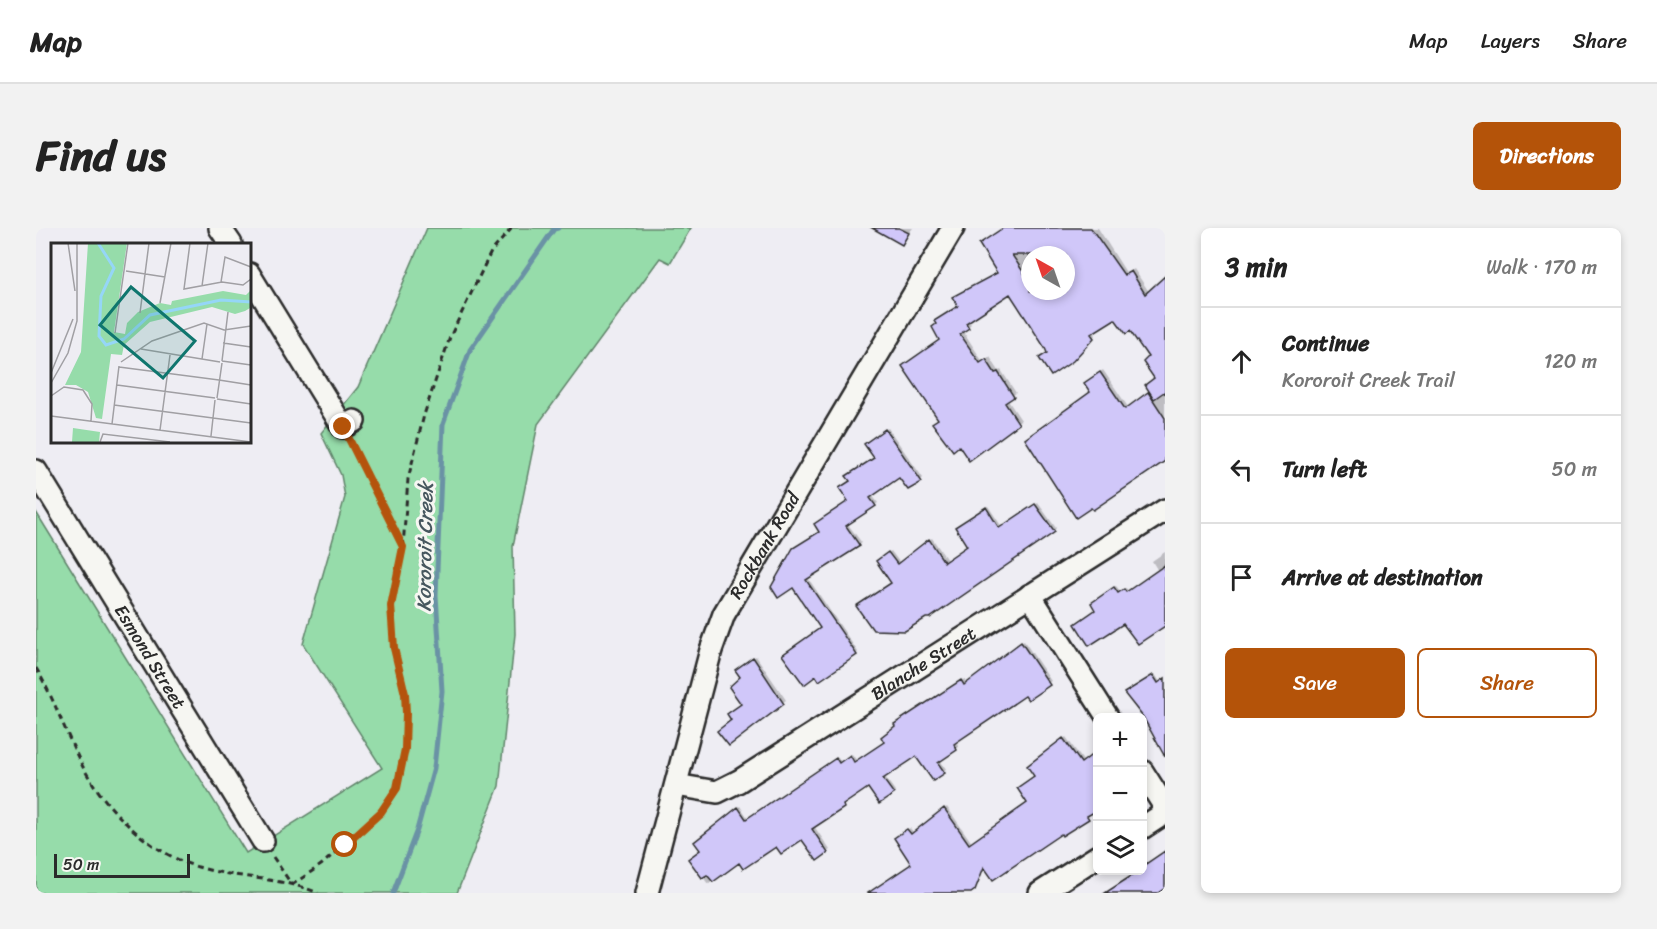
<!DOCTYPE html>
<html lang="en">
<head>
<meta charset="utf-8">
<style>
  body { margin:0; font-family:Sriracha,sans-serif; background:#f2f2f2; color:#222 }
  .controls { position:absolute; right:18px; bottom:18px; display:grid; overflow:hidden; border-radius:9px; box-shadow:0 3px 9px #0003 }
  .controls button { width:54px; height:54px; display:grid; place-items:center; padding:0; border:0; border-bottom:2px solid #e0e0e0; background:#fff; color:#222; font:30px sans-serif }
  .compass { position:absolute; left:985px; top:18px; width:54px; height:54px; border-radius:50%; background:#fff; box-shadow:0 3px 9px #0003; rotate:320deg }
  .scale { position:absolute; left:18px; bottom:15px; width:136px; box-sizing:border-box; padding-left:6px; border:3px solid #2b2b2b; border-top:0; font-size:16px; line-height:21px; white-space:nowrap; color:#2b2b2b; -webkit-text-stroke:4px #f6f6f2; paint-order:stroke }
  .stop { position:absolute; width:18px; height:18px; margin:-14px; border:4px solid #b45309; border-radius:50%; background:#fff }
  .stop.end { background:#b45309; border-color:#fff; box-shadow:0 2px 6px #0008 }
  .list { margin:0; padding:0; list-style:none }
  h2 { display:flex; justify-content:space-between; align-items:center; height:78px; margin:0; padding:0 24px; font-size:26px }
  h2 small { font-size:20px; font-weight:400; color:#767676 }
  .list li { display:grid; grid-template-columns:39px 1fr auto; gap:18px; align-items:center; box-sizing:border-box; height:108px; padding:0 24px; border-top:2px solid #e0e0e0 }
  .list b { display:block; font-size:22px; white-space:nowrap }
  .list p { margin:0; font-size:20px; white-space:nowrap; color:#767676 }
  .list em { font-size:20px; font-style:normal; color:#767676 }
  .actions { display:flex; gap:12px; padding:18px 24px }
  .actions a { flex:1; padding:14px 0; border:2px solid #b45309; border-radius:9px; text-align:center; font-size:21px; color:#b45309 }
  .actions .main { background:#b45309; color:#fff }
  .icon { flex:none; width:33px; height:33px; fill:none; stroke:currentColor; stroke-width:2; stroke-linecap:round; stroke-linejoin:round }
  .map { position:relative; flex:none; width:1129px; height:665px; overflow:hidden; border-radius:9px }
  header { display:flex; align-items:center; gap:36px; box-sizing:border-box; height:84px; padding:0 30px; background:#fff; border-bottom:2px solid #e0e0e0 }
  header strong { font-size:28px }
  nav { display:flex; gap:33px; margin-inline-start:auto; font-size:21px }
  .intro { display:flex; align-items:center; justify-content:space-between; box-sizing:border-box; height:144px; padding:0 36px }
  h1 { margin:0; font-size:42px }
  .button { padding:15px 27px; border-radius:9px; background:#b45309; color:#fff; font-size:21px; font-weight:700 }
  main { display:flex; gap:36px; padding:0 36px }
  aside { flex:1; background:#fff; border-radius:9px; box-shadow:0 3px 9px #0003 }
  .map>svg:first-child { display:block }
</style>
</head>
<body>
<header>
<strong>Map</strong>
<nav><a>Map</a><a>Layers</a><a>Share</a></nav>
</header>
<div class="intro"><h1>Find us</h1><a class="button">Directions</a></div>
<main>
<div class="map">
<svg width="1129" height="665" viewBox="0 0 1129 665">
  <rect width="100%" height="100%" fill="#eeedf3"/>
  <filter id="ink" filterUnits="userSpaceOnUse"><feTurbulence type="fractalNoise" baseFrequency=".0167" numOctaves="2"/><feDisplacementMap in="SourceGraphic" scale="12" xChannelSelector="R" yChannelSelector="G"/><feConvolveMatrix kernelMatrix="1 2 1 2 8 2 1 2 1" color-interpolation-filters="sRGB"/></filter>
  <g filter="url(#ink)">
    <path fill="#96dcaa" stroke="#60846a" stroke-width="1.5" d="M 391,0 L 655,0 L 634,35 L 624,30 L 502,196 L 477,318 L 479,406 L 463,558 L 421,665 L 0,665 L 0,284 L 210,625 L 346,540 L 267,416 L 309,269 L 305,247 L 285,205 L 322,159 Z"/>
    <path fill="#0003" fill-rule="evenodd" d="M 843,0 L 877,0 L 865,15 Z
      M 968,0 L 1062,0 L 1091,46 L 1098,41 L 1113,64 L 1129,49 L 1129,231 L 1090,256 L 990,211 L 1055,164 L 1053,153 L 1067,142 L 1092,179 L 1114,163 L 1120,150 L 1114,129 L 1095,101 L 1079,89 L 1057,103 L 1060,106 L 1040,129 L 1012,124 L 975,64 L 932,91 L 935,96 L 927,103 L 947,134 L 954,129 L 963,143 L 965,142 L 980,165 L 971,171 L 985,192 L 923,216 L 904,191 L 904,112 L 923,77 L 918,69 L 962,44 ZM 994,27 L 1030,27 L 1030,63 L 994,63 Z
      M 852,200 L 887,250 L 885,252 L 864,248 L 836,267 L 842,275 L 811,295 L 826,315 L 772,350 L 822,424 L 820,426 L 786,400 L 758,358 L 784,304 L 814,273 L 816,252 L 840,229 L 832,214 Z
      M 1002,275 L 1020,300 L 1018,303 L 856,355 L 844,331 L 855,323 L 864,335 L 896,310 L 911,332 L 933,318 L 923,297 L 952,278 L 966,299 Z
      M 1129,324 L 1129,397 L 1102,414 L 1088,394 L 1061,382 L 1059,373 L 1080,358 L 1085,364 L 1090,360 L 1092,363 L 1122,343 L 1116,333 Z
      M 988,413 L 1015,453 L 990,466 L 919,513 L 923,519 L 904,532 L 910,541 L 898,551 L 881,527 L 849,549 L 859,563 L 857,565 L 832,558 L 808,574 L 807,578 L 778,598 L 794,622 L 791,624 L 767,610 L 741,616 L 703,633 L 672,656 L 654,631 L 666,622 L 663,612 L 704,578 L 712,590 L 802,529 L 805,534 L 816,526 L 821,533 L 849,514 L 862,494 L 928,451 L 931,456 Z
      M 720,428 L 750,472 L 693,516 L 697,492 L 707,476 L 703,440 Z
      M 1119,446 L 1124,454 L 1129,451 L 1129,520 L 1125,519 L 1090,466 Z
      M 1030,509 L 1048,534 L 1062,581 L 957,650 L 949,637 L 941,658 L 932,665 L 920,665 L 918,662 L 914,665 L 852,665 L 847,657 L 876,636 L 862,608 L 874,600 L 878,605 L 911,579 L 936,615 L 993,575 L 999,548 L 995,536 Z"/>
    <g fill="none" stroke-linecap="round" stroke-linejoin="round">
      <path stroke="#6b92a5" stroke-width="5" d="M 357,665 L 381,602 L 398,540 L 406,463 L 400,367 L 407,196 L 434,122 L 518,1 L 522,0"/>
    </g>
    <path fill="#d0c7f9" stroke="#2b2b2b" stroke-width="1.5" fill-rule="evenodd" d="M 836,0 L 863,0 L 873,5 L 866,17 Z
      M 967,0 L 1055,0 L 1088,47 L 1095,43 L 1109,66 L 1129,48 L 1129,166 L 1128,164 L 1118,171 L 1109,157 L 1118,150 L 1107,134 L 1112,129 L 1094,103 L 1090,106 L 1079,91 L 1055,106 L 1058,110 L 1037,133 L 1015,148 L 1003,130 L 1011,125 L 1009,120 L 974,66 L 930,95 L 933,100 L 924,106 L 944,135 L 950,131 L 959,145 L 962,144 L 978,169 L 969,175 L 983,196 L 933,233 L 923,218 L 917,223 L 896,195 L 902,191 L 866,138 L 903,112 L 896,99 L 900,96 L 898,93 L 922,78 L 916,69 L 961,45 L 943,16 ZM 976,27 L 1030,27 L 1030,63 L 1011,63 L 1003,68 L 1000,63 L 994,63 L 994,54 Z
      M 1064,144 L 1089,181 L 1112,164 L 1129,190 L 1129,233 L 1057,282 L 1055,280 L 1040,290 L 989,211 L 1054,164 L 1048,155 Z
      M 849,201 L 886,254 L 872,262 L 863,250 L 834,270 L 840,278 L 810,298 L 824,318 L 770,352 L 821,427 L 783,453 L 780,448 L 768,457 L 746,427 L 784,400 L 757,360 L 742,370 L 735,359 L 757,320 L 783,304 L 778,296 L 812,273 L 803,260 L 814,253 L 810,248 L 838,230 L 828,216 Z
      M 999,276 L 1019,304 L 894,390 L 890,390 L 869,403 L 837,402 L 820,378 L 855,355 L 840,333 L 852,324 L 861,336 L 893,311 L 908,334 L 931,318 L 919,299 L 950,279 L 963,300 Z
      M 1129,337 L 1129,398 L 1102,416 L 1087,396 L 1053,418 L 1039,396 L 1059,382 L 1055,375 L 1078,359 L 1082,365 L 1088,361 L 1090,364 Z
      M 985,414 L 1014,457 L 992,472 L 989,468 L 918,516 L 921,522 L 902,535 L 909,545 L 897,553 L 880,529 L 847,551 L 858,566 L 843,576 L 832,560 L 807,577 L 808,580 L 776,601 L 792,625 L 781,633 L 766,612 L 745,626 L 740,619 L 707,641 L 703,635 L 677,654 L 671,647 L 666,650 L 652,631 L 664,622 L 658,614 L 702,579 L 710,591 L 800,530 L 803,535 L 814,527 L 818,534 L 848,514 L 845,509 L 859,498 L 858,496 L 925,452 L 928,457 Z
      M 717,429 L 748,476 L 693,518 L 681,503 L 695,492 L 691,486 L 705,476 L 693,459 L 704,449 L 699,442 Z
      M 1117,447 L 1122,455 L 1129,450 L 1129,529 L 1107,489 L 1088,465 Z
      M 1027,510 L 1045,535 L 1062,522 L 1062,582 L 1051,588 L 1053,591 L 1026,608 L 1025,606 L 957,652 L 948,639 L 939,662 L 935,665 L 832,665 L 875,636 L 858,610 L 871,601 L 875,606 L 908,580 L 933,616 L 991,575 L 981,560 L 998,548 L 991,538 Z
      M 1129,623 L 1129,660 L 1122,665 L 1069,665 L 1100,645 L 1100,642 L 1107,642 L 1107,638 Z"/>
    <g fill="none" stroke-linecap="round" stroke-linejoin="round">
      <g stroke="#2b2b2b" stroke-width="26">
        <g id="minor">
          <path d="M 184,0 L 195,16"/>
          <path d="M 213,46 L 307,199 L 318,193"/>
          <path id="s1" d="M 0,243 L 227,613"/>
          <path d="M 994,367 L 1072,490"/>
          <path d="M 1106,543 L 1129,579"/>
          <path id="s2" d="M 640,557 L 681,564 L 703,553 L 1129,282"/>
          <path d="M 1106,600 L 1129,585"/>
          <path id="s3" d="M 611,665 L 675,422 L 688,386 L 917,0"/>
          <path d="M 1004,665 L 1062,628"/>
        </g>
      </g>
      <path stroke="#2b2b2b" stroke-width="3" stroke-dasharray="6 4.5" stroke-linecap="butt" d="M 315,214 L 367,318
        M 0,440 C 19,472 30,507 47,539 C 71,583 114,625 162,639 C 201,651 245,649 282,665
        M 237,629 L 256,657
        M 256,657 L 285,637 L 331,597 L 354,573 L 361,560 L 369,521 L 370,485 L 369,466 L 358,420 L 355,378 L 367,319 L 372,251 L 388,187 L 414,109 L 455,24 L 476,0"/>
      <use href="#minor" stroke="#f6f6f2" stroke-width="21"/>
    </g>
  </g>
  <g fill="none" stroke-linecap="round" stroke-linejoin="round" filter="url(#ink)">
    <path stroke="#b45309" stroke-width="8" d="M 307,199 L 367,319 L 355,378 L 358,420 L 369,466 L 370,485 L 369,521 L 361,560 L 345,584 L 309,617"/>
  </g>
  <g text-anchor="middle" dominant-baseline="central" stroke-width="6" stroke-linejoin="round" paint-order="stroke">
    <g font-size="18" fill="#2b2b2b" stroke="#f6f6f2">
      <text stroke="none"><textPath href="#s3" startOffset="369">Rockbank Road</textPath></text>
      <text stroke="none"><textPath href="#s1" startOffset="218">Esmond Street</textPath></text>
      <text stroke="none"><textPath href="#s2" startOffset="285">Blanche Street</textPath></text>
    </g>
    <g font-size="20" font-style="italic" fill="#46565e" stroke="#f6f6f2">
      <text transform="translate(389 319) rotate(-89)">Kororoit Creek</text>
    </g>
  </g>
  <g transform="translate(15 15)">
    <rect width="200" height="200" fill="#eeedf3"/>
    <path d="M 37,0 L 76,0 L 63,89 L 74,91 L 76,80 L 87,69 L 109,60 L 120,62 L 121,58 L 172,48 L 195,52 L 199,48 L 199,65 L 194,68 L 184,71 L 161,64 L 99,79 L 73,102 L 71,112 L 60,111 L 51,176 L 45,175 L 37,149 L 25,142 L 14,142 L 30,109 ZM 22,185 L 49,189 L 48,199 L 21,199 Z" fill="#96dcaa"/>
    <path fill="none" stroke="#95d6f7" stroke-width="3" d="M 47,0 L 63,25 L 50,53 L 48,93 L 55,102 L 73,96 L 99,72 L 170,57 L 200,59"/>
    <path fill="none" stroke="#a09fa3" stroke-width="1.5" d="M 17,0 L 24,48M 139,0 L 133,46 L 171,39 L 192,42 L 200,36M 75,28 L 114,34M 170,39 L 174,14 L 200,24M 151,43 L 157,0M 109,60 L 120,0M 89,70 L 98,0M 64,90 L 77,0M 172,100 L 200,104M 90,106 L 169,119M 151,116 L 156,81M 171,118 L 177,69M 171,118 L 200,122M 70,119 L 101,98 L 153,80 L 173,87 L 200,83M 68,124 L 168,137M 0,130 L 22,76M 168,137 L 200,142M 0,140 L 17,110 L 26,78 L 26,0M 66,142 L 164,155M 0,153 L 13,144 L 32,147 L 41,161 L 40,178M 166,155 L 171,120M 166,156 L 200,161M 63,162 L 200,180M 0,173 L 200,199M 61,181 L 68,123M 109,187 L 119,112M 160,193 L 164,157M 49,199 L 52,191 L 119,199"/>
    <path fill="#0f766e" fill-opacity="0.15" stroke="#0f766e" stroke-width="3" d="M 80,44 L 144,98 L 112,135 L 49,82 Z"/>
    <rect width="200" height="200" fill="none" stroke="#2b2b2b" stroke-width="3"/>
  </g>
</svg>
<div class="controls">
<button>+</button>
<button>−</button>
<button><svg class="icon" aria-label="layers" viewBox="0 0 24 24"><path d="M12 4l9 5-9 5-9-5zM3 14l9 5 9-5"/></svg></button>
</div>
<svg class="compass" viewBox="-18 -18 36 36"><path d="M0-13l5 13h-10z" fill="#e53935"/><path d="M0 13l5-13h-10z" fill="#767676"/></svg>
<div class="scale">50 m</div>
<div class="stop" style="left:309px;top:617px"></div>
<div class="stop end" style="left:307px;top:199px"></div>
</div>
<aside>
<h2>3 min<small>Walk · 170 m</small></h2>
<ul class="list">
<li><svg class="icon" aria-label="ahead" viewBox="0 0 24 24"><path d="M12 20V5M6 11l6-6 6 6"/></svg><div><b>Continue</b><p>Kororoit Creek Trail</p></div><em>120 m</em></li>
<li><svg class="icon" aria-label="left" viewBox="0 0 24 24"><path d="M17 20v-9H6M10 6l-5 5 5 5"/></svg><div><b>Turn left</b></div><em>50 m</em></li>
<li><svg class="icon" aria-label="arrive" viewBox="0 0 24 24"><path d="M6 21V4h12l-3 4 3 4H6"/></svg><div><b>Arrive at destination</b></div></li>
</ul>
<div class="actions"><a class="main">Save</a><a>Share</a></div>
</aside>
</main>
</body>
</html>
